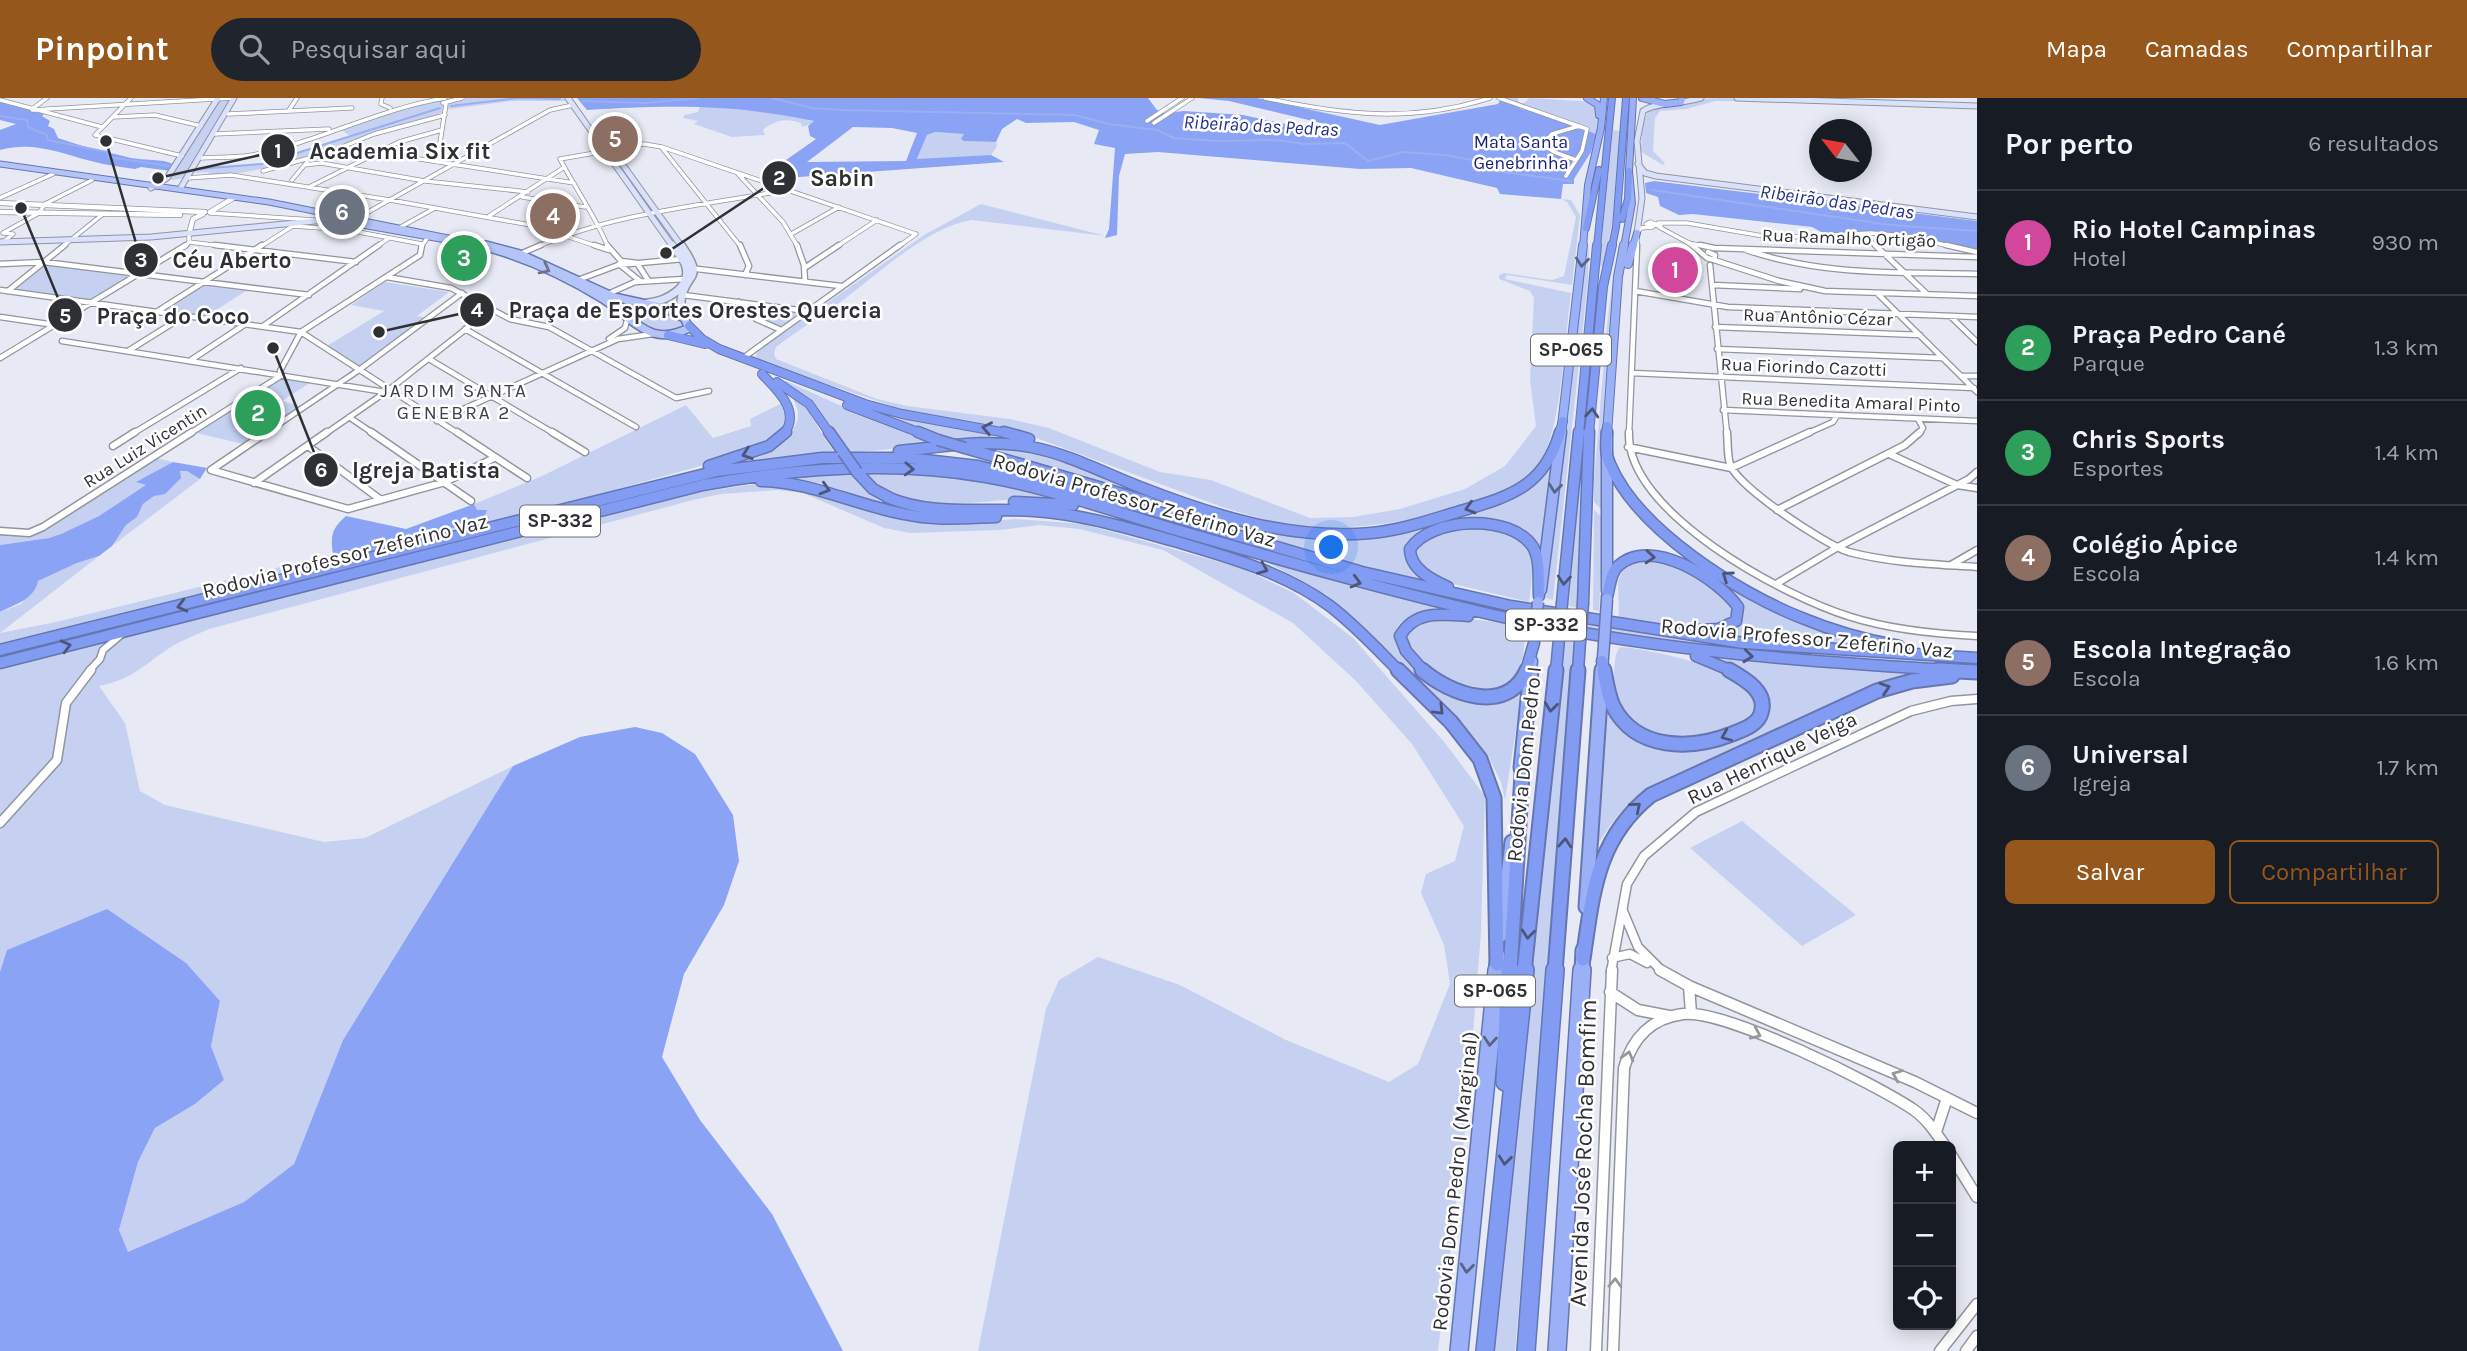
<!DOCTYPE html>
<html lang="pt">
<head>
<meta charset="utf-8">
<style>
  body { margin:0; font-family:Karla,sans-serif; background:#20242c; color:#f1f3f6 }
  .controls { position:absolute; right:21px; bottom:21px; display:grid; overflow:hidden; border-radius:10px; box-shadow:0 4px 18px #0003 }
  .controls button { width:63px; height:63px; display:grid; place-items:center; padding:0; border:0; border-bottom:2px solid #363941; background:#171b24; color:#f1f3f6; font:35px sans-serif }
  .compass { position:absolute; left:1809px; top:21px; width:63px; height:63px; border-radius:50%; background:#171b24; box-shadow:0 4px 18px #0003; rotate:301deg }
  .you { position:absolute; left:1332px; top:450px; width:24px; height:24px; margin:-18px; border:5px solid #fff; border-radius:50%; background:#1a73e8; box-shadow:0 0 0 10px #1a73e833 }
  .badge { display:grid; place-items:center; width:46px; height:46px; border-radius:50%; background:#95571b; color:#fff; font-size:23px; font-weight:700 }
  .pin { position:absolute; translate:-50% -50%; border:4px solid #fff; box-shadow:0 2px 7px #0006 }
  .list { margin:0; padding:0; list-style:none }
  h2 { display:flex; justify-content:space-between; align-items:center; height:91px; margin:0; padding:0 28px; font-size:30px }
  h2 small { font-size:23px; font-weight:400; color:#9ea1a6 }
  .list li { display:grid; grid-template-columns:46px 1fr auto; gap:21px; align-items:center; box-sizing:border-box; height:105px; padding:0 28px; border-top:2px solid #363941 }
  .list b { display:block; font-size:26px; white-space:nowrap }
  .list p { margin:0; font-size:23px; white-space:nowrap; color:#9ea1a6 }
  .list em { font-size:23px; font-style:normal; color:#9ea1a6 }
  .actions { display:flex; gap:14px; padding:21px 28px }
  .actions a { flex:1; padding:16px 0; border:2px solid #95571b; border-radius:10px; text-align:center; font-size:24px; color:#95571b }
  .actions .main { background:#95571b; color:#fff }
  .icon { flex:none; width:38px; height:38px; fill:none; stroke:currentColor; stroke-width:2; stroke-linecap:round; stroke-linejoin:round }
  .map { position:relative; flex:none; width:1977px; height:1253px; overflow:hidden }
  header { display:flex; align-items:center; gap:42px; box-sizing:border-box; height:98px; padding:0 35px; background:#95571b; color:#fff }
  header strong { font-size:33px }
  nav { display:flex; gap:38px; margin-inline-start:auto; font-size:24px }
  .search { width:490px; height:63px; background:#20242c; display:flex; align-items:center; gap:18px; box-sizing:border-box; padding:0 24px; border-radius:38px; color:#9ea1a6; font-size:26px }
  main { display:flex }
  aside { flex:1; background:#171b24 }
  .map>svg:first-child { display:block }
</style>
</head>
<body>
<header>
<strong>Pinpoint</strong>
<div class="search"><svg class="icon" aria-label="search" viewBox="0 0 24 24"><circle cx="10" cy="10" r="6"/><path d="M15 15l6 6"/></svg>Pesquisar aqui</div>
<nav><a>Mapa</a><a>Camadas</a><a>Compartilhar</a></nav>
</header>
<main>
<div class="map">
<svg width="1977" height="1253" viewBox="0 0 1977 1253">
  <rect width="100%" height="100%" fill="#e7eaf4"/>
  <path fill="#c6d1f2" d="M 219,0 L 233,0 L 193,70 L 263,65 L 350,38 L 340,31 L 420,3 L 451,0 L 565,0 L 566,3 L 512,3 L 442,12 L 442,16 C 363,37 289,74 207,78 L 209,74 L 189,75 L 186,80 L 171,82 L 169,80 Z
    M 1501,0 L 1518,0 L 1518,4 L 1522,6 L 1530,0 L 1596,4 L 1599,21 L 1596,36 L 1543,15 L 1521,11 Z
    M 1719,0 L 1815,3 L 1820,4 L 1716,3 L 1686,11 L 1660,13 L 1655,20 L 1653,53 L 1665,65 L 1663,67 L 1641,54 L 1642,31 L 1648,12 L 1684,7 L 1702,1 Z
    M 700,8 L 776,15 L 816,24 L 802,29 L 801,25 C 786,20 775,22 763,32 L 765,37 L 732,39 L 694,26 L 698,23 L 683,20 L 684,17 L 698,14 Z
    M 1613,32 L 1620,33 L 1612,126 L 1603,169 L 1599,168 Z
    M 935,34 L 965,36 L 964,43 L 996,44 L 997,48 L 991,57 L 917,62 L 927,37 Z
    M 1561,101 L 1571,102 L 1580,117 L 1572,187 L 1507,177 L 1505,181 L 1571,195 C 1565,239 1562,318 1544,357 C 1517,415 1357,435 1299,429 C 1274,426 1247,416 1222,409 L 1023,335 L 904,312 L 761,264 L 756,258 L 757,254 L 924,137 L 981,106 L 1106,138 L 972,122 C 930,128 881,173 847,199 C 824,217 799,231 776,249 L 774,256 L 776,261 L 877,301 L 907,308 L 1010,321 L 1049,330 L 1160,374 L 1211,382 L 1310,420 L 1353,419 L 1400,411 L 1465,391 L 1505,368 L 1536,328 L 1530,282 L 1534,200 L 1530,193 L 1499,181 L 1499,177 L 1504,175 L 1552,182 L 1564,178 L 1576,119 L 1567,104 Z
    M 1589,148 L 1588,183 L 1553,502 L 1546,500 L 1583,171 Z
    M 48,162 L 139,175 L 93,203 L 13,192 Z
    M 1614,170 L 1616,170 L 1604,414 L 1594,404 L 1594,382 L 1607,227 Z
    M 385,184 L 449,194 L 417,218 L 427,220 L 359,270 L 327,248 L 384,213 L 351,207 Z
    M 207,186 L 249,191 L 207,218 L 164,212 Z
    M 631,205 C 650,206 674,213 687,228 L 681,233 C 653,233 644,228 621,212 Z
    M 761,209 L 797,214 L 801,217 L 779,229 L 754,216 L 753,213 Z
    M 283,279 L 311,284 L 282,303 L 301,308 L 243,346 L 196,335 Z
    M 786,283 L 837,306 L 939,346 L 850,355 L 813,306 L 782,285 Z
    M 790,296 L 806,310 L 835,356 L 703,371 C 722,366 787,343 796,326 C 801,316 796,305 790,296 Z
    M 782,305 L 787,310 L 789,323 L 777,339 L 736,358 L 575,403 L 0,548 L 0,514 L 21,506 L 38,483 L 77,465 L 99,458 L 0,535 L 56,524 L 333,456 L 344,460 L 489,420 L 477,413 L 474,406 L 542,378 L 686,307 L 713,340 L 751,328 L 750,321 Z
    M 859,308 L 1026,343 L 955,343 Z
    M 965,347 L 1039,353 L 1234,424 L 1377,437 L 1533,386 L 1551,372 L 1540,456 L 1501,426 L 1419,436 L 1408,444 L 1404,458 C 1411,475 1424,481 1441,489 L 1325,459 L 1096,383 Z
    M 156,360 L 173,364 L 137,384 L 147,387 L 99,418 L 61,436 L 49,440 L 0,447 L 0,436 L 23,438 L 42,433 Z
    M 887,362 L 982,371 L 1527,514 L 1723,546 L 1977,564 L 1977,571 L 1695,550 L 1463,508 L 1042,390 L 885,368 Z
    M 847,372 C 870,403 900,409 936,417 L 879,407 L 820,385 L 774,381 Z
    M 862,372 L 979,382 L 1065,403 L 1007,402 L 944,407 L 917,405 L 881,393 Z
    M 180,373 L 187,373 L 200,381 L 112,448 L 126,427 L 137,419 L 143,406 L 154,398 L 165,395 L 177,384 Z
    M 773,384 L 873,412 L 976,424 L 1016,421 L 1084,426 L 1244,471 L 1294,495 L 1353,540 L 1445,645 L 1485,698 L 1481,834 L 1466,1025 L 1438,1253 L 978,1253 L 1046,911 L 1059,882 L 1098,859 L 1180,887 L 1286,942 L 1389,984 L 1418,966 L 1450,886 L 1444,847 L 1421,795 L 1426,776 L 1455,763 L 1464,728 L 1412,646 L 1356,583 L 1293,525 L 1163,452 L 1079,431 L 1039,427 L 1001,432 L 910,435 L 884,430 L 803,395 L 778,392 L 721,396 L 693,402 L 209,531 C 196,537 180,543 168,551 C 139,570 135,580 99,588 L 125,625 L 140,693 L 165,707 L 324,744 L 365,740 L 513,668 L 343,942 L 294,1066 L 244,1104 L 128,1155 L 119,1132 L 138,1064 L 155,1030 L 195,1006 L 224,982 L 211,948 L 220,903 L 0,874 L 0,571 C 153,528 308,490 462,452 C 565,426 668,395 773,384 Z
    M 1577,393 L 1580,393 L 1577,510 L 1569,508 Z
    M 1594,412 L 1604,421 L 1599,513 L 1593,512 Z
    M 1497,429 L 1527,447 L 1534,462 L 1529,504 L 1445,484 C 1398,460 1413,439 1457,430 C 1470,428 1484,429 1497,429 Z
    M 1262,462 L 1453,512 C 1412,512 1369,527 1415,569 C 1421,574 1429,583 1436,586 C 1451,593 1492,595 1511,598 L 1522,593 L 1505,702 L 1501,684 L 1487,656 L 1451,616 L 1340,509 L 1305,484 Z
    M 1658,462 L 1694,474 L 1730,504 L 1731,515 L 1728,521 C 1695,536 1655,527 1619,522 L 1618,484 L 1623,471 L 1638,463 Z
    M 1690,462 L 1756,501 L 1882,549 L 1714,536 C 1725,534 1737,532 1742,521 C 1752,496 1703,476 1690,462 Z
    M 1447,518 L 1526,528 L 1523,559 L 1514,583 C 1478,615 1420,574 1404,539 L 1413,527 Z
    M 1565,540 L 1574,542 L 1569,624 L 1515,1253 L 1493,1253 Z
    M 1620,549 C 1645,550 1769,574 1752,614 C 1746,628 1722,638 1707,640 C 1663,648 1609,626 1614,575 C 1615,566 1614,556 1620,549 Z
    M 1708,559 L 1911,575 L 1667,682 C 1628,703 1619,711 1596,750 L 1605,605 L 1670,651 C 1703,655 1747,644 1769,617 L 1768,602 Z
    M 1742,723 L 1856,817 L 1802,848 L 1690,750 Z"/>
  <path fill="#8aa3f5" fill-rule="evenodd" d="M 577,0 L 1148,0 L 1157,12 L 1164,15 L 1184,13 L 1243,17 L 1326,35 L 1338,34 L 1342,30 L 1229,3 L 1198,0 L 1257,0 L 1380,27 L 1498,6 L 1501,0 L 1521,11 L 1543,15 L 1596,36 L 1591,54 L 1574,81 L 1574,86 L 1563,86 L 1561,101 L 1500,96 L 1497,90 L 1411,70 L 1360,71 L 1158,54 L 1125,56 L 1119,78 L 1117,137 L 1105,140 L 1109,131 L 1115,50 L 1094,46 L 1099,32 L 1074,24 L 1026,25 L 1017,21 L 1002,31 L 996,44 L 964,43 L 961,41 L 964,36 L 935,34 L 927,37 L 917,61 L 991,57 L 1004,64 L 785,80 L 766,76 L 816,41 L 810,38 L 808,28 L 814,23 C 733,6 669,7 587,12 ZM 853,29 L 892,30 L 917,35 L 906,63 L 807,64 Z
    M 0,4 L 44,16 L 42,18 L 50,23 L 48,28 L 54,31 L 58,40 C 80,48 103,53 127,59 C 141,63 165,60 174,67 L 171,73 L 141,69 L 135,71 C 121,69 105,67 91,63 C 59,55 34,43 0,52 L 0,32 L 16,26 L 0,22 Z
    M 1654,83 L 1977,123 L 1977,153 L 1905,136 L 1823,135 L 1812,129 L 1693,116 L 1679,117 L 1660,108 L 1658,99 L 1646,95 L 1645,85 Z
    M 173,364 L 207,370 L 200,381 L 187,373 L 180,373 L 181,380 L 165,396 L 154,398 L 143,406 L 137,419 L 126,427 L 112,448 L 99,458 L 77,465 L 38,483 C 34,502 15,506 0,514 L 0,447 L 49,440 L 61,436 L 99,418 L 146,387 L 136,384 Z
    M 474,406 L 477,412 L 487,412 L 485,417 L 490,420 L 344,460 L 333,456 C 330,438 332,430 346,418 L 406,431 Z
    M 635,629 L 662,635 L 695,656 L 733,717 L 739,763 L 724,807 L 684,876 L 662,959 L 700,1022 L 772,1116 L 843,1253 L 0,1253 L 0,874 L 7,852 L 107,811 L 186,865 L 220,903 L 211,948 L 224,982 L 195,1006 L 155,1030 L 138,1064 L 119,1132 L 128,1154 L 244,1104 L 294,1066 L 343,942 L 513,668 L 580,639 Z"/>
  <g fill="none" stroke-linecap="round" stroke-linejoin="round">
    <path stroke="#9aaff1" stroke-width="2" d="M 773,0 L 812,10 L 840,12 L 1075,17 L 1109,26 L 1157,32 L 1174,40 L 1216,43 L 1278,42 L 1304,46 L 1345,45 L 1368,63 L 1403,54 L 1445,57 L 1472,62 L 1496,73 L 1571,83
      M 583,3 L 646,5 L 698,0
      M 451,8 L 519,0 L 560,1
      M 0,18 L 27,22 L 28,29 L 47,37 L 48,42 L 107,54 L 108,59 L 170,68
      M 197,71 L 262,66 L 440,10
      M 1652,92 L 1890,127 L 1977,133"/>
    <g stroke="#91959e" stroke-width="5">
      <path id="minor-far4" d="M 131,0 L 95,37 L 182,58
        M 382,0 L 381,6 L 390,10
        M 1265,0 C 1344,17 1411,25 1490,0
        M 1499,0 L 1587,31 L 1582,53 L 1566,78
        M 0,2 L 102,29
        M 443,5 L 462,0
        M 32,11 L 47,0
        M 32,12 L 232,0
        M 289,12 L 297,0
        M 228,16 L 352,10
        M 113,19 L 155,17 L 201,28
        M 1147,23 L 1182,0
        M 1154,25 L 1192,0
        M 214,36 L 329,31
        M 342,49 L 574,85
        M 342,49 L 374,36 L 445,17
        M 624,49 L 644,46 L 662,49 L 916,136
        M 662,50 L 741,149
        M 198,60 C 216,59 235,60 252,57 C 319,44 378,11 445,0
        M 1576,62 L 1554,54 L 1543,46 L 1552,36 L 1579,28
        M 437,64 L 446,6
        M 304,67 L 321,65 L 425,83 L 528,94
        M 263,73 L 309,60
        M 738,76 L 783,124 L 798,149
        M 187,80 L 231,77 L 390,102 L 536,128 L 599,149
        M 292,82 L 307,64
        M 311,88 L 399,44 L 442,32
        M 522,99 L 585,109
        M 0,100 L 53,76
        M 210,115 L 314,122
        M 489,118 L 563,70
        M 354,122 L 550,12 L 573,7
        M 1650,124 L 1661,128 L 1646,126 Z
        M 1658,125 L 1687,125 L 1775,140 L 1871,135 L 1905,138 L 1954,149
        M 293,128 L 348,132 L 422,146
        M 1659,129 L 1685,143
        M 399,130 L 435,110
        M 3,135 L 39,115 L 45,106 L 92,82
        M 793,135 L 839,109
        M 1863,136 L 1877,149
        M 3,144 L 13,136 L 4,135
        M 189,144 L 230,149
        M 1694,146 L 1708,149
        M 62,149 L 103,116
        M 185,149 L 189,144 L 189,136
        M 260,149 L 299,124
        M 376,149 L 389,140
        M 421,149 L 430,136
        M 537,149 C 614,115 704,107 787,92
        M 608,149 C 596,119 575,90 560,61 L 612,52
        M 836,149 L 877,122
        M 898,149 L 916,136
        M 1637,149 L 1637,135 L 1641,130 L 1653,129
        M 1694,149 L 1685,143 L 1695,147"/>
    </g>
    <g stroke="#91959e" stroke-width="7">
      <path id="minor-far3" d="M 215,147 L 356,164
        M 594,147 L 609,152
        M 607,147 L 621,163 L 637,165 L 648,182
        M 740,147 L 749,168 L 745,177
        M 797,147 L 804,167 L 805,184
        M 1692,147 L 1707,160 L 1714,162 L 1715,157 L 1708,154
        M 1700,147 L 1714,150 L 1977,159
        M 1875,147 L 1927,196
        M 1946,147 L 1977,154
        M 1746,152 C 1824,178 1896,174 1977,176
        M 520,156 L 541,147
        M 1714,162 L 1779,183 L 1825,193 L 1977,198
        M 0,166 L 44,164 L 309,197
        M 619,166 L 640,183
        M 1710,167 L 1727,336
        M 806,169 L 839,147
        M 689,170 L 841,188
        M 387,179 L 451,190 L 510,221 L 549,229 L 676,300 L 709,293
        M 578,182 L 618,167 L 683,161
        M 1713,187 L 1800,191
        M 0,192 L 301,234 L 459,336
        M 8,193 L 65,147
        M 1635,193 L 1728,209 L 1977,219
        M 1877,195 L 1977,294
        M 608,196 L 635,184 L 685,181
        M 683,197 L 807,213
        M 739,204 L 756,221 L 781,232
        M 158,213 L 262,147
        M 1950,218 L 1977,244
        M 0,219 L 55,227
        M 263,228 L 379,147
        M 1715,229 L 1920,237
        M 465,231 L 636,329
        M 609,241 L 625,230 L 627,222
        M 62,243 L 385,294
        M 1717,251 L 1942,260
        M 128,253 L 184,218
        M 0,260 L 186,147
        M 743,260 L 900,147
        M 429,261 L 555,336
        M 191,262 L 244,227
        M 1632,275 L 1974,290
        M 1963,278 L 1977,278
        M 1723,312 L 1977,323
        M 349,319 L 374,336
        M 1918,321 L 1923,330 L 1919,336
        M 437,323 L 618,241 L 653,236
        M 132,336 L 241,270
        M 189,336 L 282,277 L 280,273 L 301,234 L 420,157 L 422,147
        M 264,336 L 359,272 L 462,195
        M 325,336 L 390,291 L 490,212
        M 1629,336 L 1637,147
        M 1806,336 L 1833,324 L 1836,319"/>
    </g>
    <g stroke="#91959e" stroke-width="9">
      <path id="minor-far2" d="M 371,334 L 471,403
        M 457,334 L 527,380
        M 552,334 L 585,354
        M 1629,334 C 1625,414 1785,499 1851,519 C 1892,532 1935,536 1977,538
        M 1727,334 C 1728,344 1727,357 1730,366 C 1737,389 1826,447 1849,454 C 1891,465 1934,466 1977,469
        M 113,348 L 135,334
        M 308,348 L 381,402
        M 1628,349 L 1731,370 L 1810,334
        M 1889,356 L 1957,387 L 1977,390
        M 211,372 L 267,334
        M 211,372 L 348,411 L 445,384 L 494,360
        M 254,385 L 327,334
        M 1777,412 L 1905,347 L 1920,334
        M 0,433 L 29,435 L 43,429 L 192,334
        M 1951,467 L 1977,452
        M 1776,486 L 1838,449 L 1969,381 L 1977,374
        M 89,573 L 100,561 L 103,552 L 122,536"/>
    </g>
    <g stroke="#91959e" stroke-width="11">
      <path id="minor-far1" d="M 0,725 L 57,662 L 66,605 L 91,572
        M 1623,813 L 1638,849 L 1663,874
        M 1612,860 L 1630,856 L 1647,865
        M 1611,874 L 1627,786 L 1644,758 L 1696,714 L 1911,613 L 1951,603 L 1977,601"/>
    </g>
    <g stroke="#91959e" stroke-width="13">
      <path id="minor" d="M 1660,872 L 1689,888 L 1691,915
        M 1689,888 L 1915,984 L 1977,1015
        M 1610,894 L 1638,912 L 1669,918
        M 1936,1034 L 1947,1000
        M 1951,1057 L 1977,1099
        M 1596,1253 L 1612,872
        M 1613,1253 L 1624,970 C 1632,941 1651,920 1683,916 C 1725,911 1876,986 1914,1012 C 1927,1021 1936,1035 1945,1048
        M 1940,1253 L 1977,1206
        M 1966,1253 L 1977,1238"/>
    </g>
    <g stroke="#91959e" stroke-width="6">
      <path id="tertiary" d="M 0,105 L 205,114
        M 0,114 L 180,117
        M 210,114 L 235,99
        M 189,136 L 193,121 L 203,116"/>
    </g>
    <g stroke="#91959e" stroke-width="7">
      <path id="secondary-far1" d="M 568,0 L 673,149
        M 1737,0 L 1977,8
        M 605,42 L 682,149
        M 1638,66 L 1645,75 L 1656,78 L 1977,119
        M 151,90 L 167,80 L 218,0
        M 180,91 L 234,0
        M 1637,135 L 1642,100 L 1637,43 L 1643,13 C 1656,4 1684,6 1701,0
        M 0,144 L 151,139 L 336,121"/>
    </g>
    <g stroke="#91959e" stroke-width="10">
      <path id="secondary" d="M 681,147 C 707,184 684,174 681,203 C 681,208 683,215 684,220
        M 648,205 C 666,203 694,189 685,166 C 682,159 676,153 672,147"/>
    </g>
    <g stroke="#6576b1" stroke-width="7">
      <path id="primary-far1" d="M 0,66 L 269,104 L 493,149
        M 329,117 L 351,125 L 485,149"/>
    </g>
    <g stroke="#6576b1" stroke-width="10">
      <path id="primary" d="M 478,147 C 523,158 564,177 603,201 C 620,212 634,228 653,235 C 666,239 677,236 689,230 L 684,220 L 665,210 L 614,199 L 520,156 L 486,147"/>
    </g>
    <g stroke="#6576b1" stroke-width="8">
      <path id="trunk-far4" d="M 1587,0 L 1598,7 L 1599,17
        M 1642,0 L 1665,6 L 1681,4 L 1682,0
        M 1583,149 L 1588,87 L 1601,30 L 1604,0
        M 1624,149 L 1632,105 L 1629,73 L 1633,0
        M 1633,149 L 1637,135"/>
    </g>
    <g stroke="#6576b1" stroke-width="10">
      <path id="trunk-far3" d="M 1628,166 L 1633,147
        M 1561,336 L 1583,147
        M 1607,336 L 1618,179 L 1624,147"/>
    </g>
    <g stroke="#6576b1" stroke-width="13">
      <path id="trunk-far2" d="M 1607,334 L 1607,493
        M 1541,492 L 1561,334
        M 1531,573 L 1532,563
        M 1602,573 L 1604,546"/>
    </g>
    <g stroke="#6576b1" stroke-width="17">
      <path id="trunk-far1" d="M 1521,670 L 1531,572
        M 1586,809 L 1602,572
        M 1501,837 L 1512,744
        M 1496,874 L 1498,858
        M 1582,874 L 1583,852"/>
    </g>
    <g stroke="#6576b1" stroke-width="20">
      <path id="trunk" d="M 1459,1253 L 1497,872
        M 1557,1253 L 1582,872"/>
    </g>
    <g stroke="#6576b1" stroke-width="8">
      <path id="motorway-far4" d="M 1622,121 L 1628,101 L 1629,73
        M 1586,130 L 1599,72
        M 1597,149 L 1612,0
        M 1612,149 L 1616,129 L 1626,0"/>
    </g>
    <g stroke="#6576b1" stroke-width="10">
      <path id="motorway-far3" d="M 689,228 L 702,241 L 719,251 L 865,306 L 902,316 L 1012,336
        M 668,237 L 705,246
        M 762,276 C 778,293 801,313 784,336
        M 777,284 L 809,306 L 830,336
        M 847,307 L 923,336
        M 1559,336 L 1563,323
        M 1579,336 L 1597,147
        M 1589,336 L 1603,189 L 1612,147
        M 1607,336 L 1607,328"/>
    </g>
    <g stroke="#6576b1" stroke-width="13">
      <path id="motorway-far2" d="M 829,334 L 843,354
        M 918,334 L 938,342
        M 1004,334 L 1029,341
        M 1607,334 C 1606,345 1605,356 1610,366 C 1637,431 1738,495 1802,520 C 1833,533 1866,542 1899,548
        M 965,350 L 1150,404
        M 899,353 C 943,349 987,340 1031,349 C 1068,356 1104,375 1140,389 C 1214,418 1290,442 1371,435 C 1403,432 1433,421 1464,412 C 1512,398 1545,387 1560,334
        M 709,368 L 769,348 L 786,334
        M 857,374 L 873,391 L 892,401
        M 761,383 C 812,384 855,407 904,416 C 934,423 965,420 996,419
        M 887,399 C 933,419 985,409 1034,413 C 1082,416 1127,430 1174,443 C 1228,459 1284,474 1330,508 C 1355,527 1377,551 1399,573
        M 1014,404 L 1073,407
        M 1448,489 C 1432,482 1410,471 1410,451 C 1431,419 1511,415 1533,449 C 1541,463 1538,482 1539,498
        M 1607,499 C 1610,489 1610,475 1618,468 C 1651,437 1718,481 1738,509 L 1736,523 L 1719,531 L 1698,532
        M 1562,505 L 1579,334
        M 1583,505 L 1589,334
        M 0,552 L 717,373 L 822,360 L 908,360 L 978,368 L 1141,409 L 1362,474 L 1511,508 L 1744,545 L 1977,560
        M 1696,558 L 1732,573
        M 1602,563 L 1604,573
        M 0,565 L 703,387 C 796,370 893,363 986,379 C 1049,390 1112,413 1173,431 C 1281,462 1389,493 1498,518 C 1653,553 1810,564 1967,573
        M 1424,573 L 1406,553 L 1400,538 C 1415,512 1442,516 1468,518
        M 1526,573 L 1534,545
        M 1556,573 L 1559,541
        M 1578,573 L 1580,543"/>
    </g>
    <g stroke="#6576b1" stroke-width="17">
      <path id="motorway-far1" d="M 1398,572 L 1451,624 L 1480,661 L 1494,700 L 1497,866
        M 1422,572 C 1450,596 1507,618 1527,572
        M 1604,572 C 1606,584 1608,597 1613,608 C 1636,653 1691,652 1732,636 C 1742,632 1758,627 1761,615 C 1768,594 1745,581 1729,572
        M 1938,572 L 1977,574
        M 1583,861 C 1593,795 1596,741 1651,697 L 1877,593 L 1912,583 L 1952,578
        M 1510,874 L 1523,660
        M 1524,874 L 1556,572
        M 1555,874 L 1578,572"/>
    </g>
    <g stroke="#6576b1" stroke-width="20">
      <path id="motorway" d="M 1505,984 L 1510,872
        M 1485,1253 L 1525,872
        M 1526,1253 L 1555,872"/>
    </g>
    <use href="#minor-far4" stroke="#fff" stroke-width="3.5"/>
    <use href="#minor-far3" stroke="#fff" stroke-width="4.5"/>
    <use href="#minor-far2" stroke="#fff" stroke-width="6"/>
    <use href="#minor-far1" stroke="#fff" stroke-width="8"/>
    <use href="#minor" stroke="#fff" stroke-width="10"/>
    <use href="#tertiary" stroke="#fff" stroke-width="4.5"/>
    <use href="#secondary-far1" stroke="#dae1fc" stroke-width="5"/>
    <use href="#secondary" stroke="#dae1fc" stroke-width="7"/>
    <use href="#primary-far1" stroke="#b4c4f8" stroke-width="5"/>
    <use href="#primary" stroke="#b4c4f8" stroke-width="7"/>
    <use href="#trunk-far4" stroke="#9bb0f6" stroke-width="6"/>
    <use href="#trunk-far3" stroke="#9bb0f6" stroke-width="8"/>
    <use href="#trunk-far2" stroke="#9bb0f6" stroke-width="10"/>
    <use href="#trunk-far1" stroke="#9bb0f6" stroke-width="13"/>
    <use href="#trunk" stroke="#9bb0f6" stroke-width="17"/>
    <use href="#motorway-far4" stroke="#829cf4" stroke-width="6"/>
    <use href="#motorway-far3" stroke="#829cf4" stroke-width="8"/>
    <use href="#motorway-far2" stroke="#829cf4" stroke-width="10"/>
    <use href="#motorway-far1" stroke="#829cf4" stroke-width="13"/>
    <use href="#motorway" stroke="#829cf4" stroke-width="17"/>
    <g stroke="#6576b1" stroke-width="13" stroke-linecap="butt">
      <path id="trunk-bridge" d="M 1535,534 L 1538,504
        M 1604,546 L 1607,501"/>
    </g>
    <g stroke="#6576b1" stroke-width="13" stroke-linecap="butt">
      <path id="motorway-bridge" d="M 938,342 L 965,350
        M 843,354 L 857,374
        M 1559,541 L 1562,505
        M 1580,543 L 1583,505"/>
    </g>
    <use href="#trunk-bridge" stroke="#9bb0f6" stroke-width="10"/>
    <use href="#motorway-bridge" stroke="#829cf4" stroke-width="10"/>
  </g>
  <defs><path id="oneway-chevron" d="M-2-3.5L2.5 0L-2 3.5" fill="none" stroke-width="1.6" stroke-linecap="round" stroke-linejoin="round" transform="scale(1.75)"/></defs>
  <g stroke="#5a6382">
    <use href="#oneway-chevron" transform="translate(1582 164) rotate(96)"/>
    <use href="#oneway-chevron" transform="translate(1555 390) rotate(96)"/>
    <use href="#oneway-chevron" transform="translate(1490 943) rotate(95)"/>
    <use href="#oneway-chevron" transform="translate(1467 1170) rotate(96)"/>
  </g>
  <use stroke="#6b738c" href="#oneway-chevron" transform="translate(545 171) rotate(27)"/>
  <g stroke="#4c5677">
    <use href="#oneway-chevron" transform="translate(1592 315) rotate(-85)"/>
    <use href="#oneway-chevron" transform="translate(987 330) rotate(-169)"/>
    <use href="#oneway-chevron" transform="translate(747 356) rotate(161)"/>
    <use href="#oneway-chevron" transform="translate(909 371) rotate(3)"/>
    <use href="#oneway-chevron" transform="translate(825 391) rotate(17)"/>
    <use href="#oneway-chevron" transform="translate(1470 410) rotate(163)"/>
    <use href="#oneway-chevron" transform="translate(1650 459) rotate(4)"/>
    <use href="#oneway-chevron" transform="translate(1263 471) rotate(22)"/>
    <use href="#oneway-chevron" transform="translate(1727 478) rotate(-145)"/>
    <use href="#oneway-chevron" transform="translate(1564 482) rotate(95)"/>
    <use href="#oneway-chevron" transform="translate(1356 484) rotate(15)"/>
    <use href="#oneway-chevron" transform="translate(182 508) rotate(166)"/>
    <use href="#oneway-chevron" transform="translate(66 548) rotate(-14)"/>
    <use href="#oneway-chevron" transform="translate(1748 558) rotate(6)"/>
    <use href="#oneway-chevron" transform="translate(1885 590) rotate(-18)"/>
    <use href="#oneway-chevron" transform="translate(1551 609) rotate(97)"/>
    <use href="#oneway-chevron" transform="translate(1439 612) rotate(45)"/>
    <use href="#oneway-chevron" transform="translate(1726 638) rotate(157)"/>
    <use href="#oneway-chevron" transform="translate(1636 709) rotate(-40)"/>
    <use href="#oneway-chevron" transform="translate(1565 745) rotate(-86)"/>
    <use href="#oneway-chevron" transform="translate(1528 836) rotate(96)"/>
    <use href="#oneway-chevron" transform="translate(1505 1062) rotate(96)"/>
  </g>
  <g stroke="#97989a">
    <use href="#oneway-chevron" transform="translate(1756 936) rotate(24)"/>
    <use href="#oneway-chevron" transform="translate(1628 958) rotate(-74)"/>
    <use href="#oneway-chevron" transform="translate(1897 977) rotate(-157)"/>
    <use href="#oneway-chevron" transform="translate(1615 1185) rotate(-88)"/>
  </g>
  <g text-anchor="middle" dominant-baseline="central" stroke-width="5" stroke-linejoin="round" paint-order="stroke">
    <g font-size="18" fill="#171e7a" stroke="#fff">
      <text x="1521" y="44">Mata Santa<tspan x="1521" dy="21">Genebrinha</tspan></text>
    </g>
    <g font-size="18" fill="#2f3034" stroke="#fff">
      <text transform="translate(1849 140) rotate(2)">Rua Ramalho Ortigão</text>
      <text transform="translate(1818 219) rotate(2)">Rua Antônio Cézar</text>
      <text transform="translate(1804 269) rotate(2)">Rua Fiorindo Cazotti</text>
      <text transform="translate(1851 304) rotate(2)">Rua Benedita Amaral Pinto</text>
      <text transform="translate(145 348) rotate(-32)">Rua Luiz Vicentin</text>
    </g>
    <g font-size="19" font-style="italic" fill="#212e8a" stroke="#fff">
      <text transform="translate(1261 28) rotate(3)">Ribeirão das Pedras</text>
      <text transform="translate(1837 104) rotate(8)">Ribeirão das Pedras</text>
    </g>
    <g fill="#fff" stroke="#6d6e71" stroke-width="2">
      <rect x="1531" y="236.5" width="80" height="31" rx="5"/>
      <rect x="520" y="407.5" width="80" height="31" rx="5"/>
      <rect x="1506" y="511.5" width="80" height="31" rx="5"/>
      <rect x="1455" y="877.5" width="80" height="31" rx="5"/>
    </g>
    <g font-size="19" font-weight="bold" fill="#2f3034">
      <text x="1571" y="252">SP-065</text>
      <text x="560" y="423">SP-332</text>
      <text x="1546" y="527">SP-332</text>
      <text x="1495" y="893">SP-065</text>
    </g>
    <g font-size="19" letter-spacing="2" fill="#3f4249" stroke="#fff">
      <text x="454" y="293">JARDIM SANTA<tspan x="454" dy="22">GENEBRA 2</tspan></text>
    </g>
    <g font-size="21" fill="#2f3034" stroke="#fff">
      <text transform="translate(1134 402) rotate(16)">Rodovia Professor Zeferino Vaz</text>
      <text transform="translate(345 458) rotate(-14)">Rodovia Professor Zeferino Vaz</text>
      <text transform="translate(1807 540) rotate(5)">Rodovia Professor Zeferino Vaz</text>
      <text transform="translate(1772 660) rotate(-26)">Rua Henrique Veiga</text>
      <text transform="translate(1524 666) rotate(-84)">Rodovia Dom Pedro I</text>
      <text transform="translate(1455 1083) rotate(-84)">Rodovia Dom Pedro I (Marginal)</text>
    </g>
    <g font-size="24" fill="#2f3034" stroke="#fff">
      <text transform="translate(1583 1055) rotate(-88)">Avenida José Rocha Bomfim</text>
    </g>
  </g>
  <path fill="none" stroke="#2f3034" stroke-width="2.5" d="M158 80L278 53M666 155L779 80M106 43L141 162M379 234L477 212M21 110L65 217M273 250L321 372"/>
  <g fill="#2f3034" stroke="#fff" stroke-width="2.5">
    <circle cx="158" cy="80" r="7"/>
    <circle cx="666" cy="155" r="7"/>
    <circle cx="106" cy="43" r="7"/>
    <circle cx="379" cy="234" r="7"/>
    <circle cx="21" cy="110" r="7"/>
    <circle cx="273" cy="250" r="7"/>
    <circle cx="278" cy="53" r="18"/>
    <circle cx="779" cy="80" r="18"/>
    <circle cx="141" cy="162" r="18"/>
    <circle cx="477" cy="212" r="18"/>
    <circle cx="65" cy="217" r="18"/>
    <circle cx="321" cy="372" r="18"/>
  </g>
  <g font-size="21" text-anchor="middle" font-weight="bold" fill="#fff">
    <text x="278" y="60">1</text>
    <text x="779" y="87">2</text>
    <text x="141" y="169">3</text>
    <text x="477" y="219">4</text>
    <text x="65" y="225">5</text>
    <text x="321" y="379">6</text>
  </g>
  <g font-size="23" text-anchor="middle" font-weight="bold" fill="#2f3034" stroke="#fff" stroke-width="5" stroke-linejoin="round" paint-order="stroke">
    <text x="400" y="61">Academia Six fit</text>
    <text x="842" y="88">Sabin</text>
    <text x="232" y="170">Céu Aberto</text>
    <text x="695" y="220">Praça de Esportes Orestes Quercia</text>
    <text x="173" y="226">Praça do Coco</text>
    <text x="426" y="380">Igreja Batista</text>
  </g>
</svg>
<div class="controls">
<button>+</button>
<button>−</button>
<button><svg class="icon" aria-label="locate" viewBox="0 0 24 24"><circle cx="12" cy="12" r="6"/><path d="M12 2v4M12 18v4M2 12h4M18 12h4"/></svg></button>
</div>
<svg class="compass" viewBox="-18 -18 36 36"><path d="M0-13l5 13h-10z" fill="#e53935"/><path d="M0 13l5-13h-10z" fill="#9ea1a6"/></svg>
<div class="you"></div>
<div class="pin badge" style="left:1675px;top:172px;background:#d1479c">1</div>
<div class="pin badge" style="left:258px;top:315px;background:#2e9e5b">2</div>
<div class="pin badge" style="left:464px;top:160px;background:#2e9e5b">3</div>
<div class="pin badge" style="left:553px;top:118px;background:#8d6e63">4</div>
<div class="pin badge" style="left:615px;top:41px;background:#8d6e63">5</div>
<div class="pin badge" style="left:342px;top:114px;background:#6b7280">6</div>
</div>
<aside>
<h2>Por perto<small>6 resultados</small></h2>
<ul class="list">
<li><span class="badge" style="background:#d1479c">1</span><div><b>Rio Hotel Campinas</b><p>Hotel</p></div><em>930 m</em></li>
<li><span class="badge" style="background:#2e9e5b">2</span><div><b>Praça Pedro Cané</b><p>Parque</p></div><em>1.3 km</em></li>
<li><span class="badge" style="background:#2e9e5b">3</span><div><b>Chris Sports</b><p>Esportes</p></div><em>1.4 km</em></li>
<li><span class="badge" style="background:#8d6e63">4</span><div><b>Colégio Ápice</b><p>Escola</p></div><em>1.4 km</em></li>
<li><span class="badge" style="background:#8d6e63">5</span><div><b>Escola Integração</b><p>Escola</p></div><em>1.6 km</em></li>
<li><span class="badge" style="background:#6b7280">6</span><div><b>Universal</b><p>Igreja</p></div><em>1.7 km</em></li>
</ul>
<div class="actions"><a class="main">Salvar</a><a>Compartilhar</a></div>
</aside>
</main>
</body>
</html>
